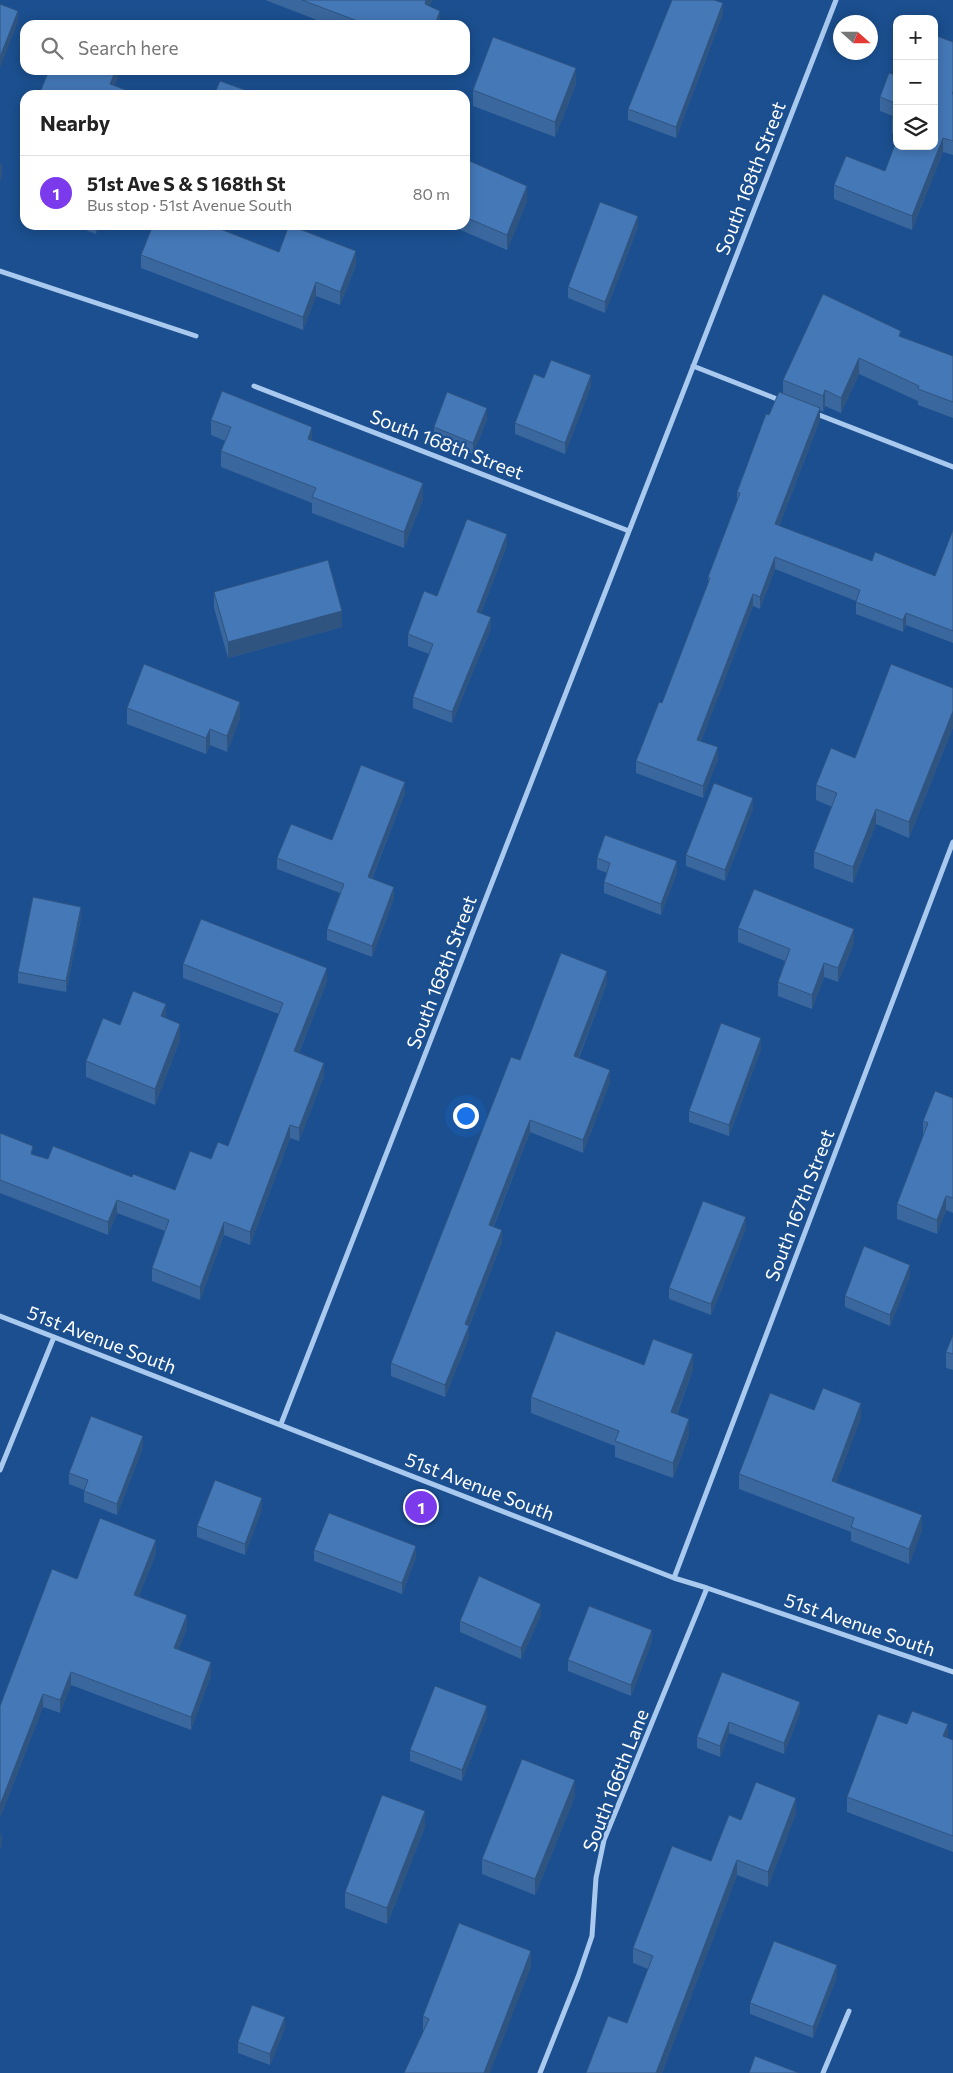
<!DOCTYPE html>
<html lang="en">
<head>
<meta charset="utf-8">
<style>
  body { margin:0; font-family:Commissioner,sans-serif; background:#f2f2f2; color:#222 }
  .controls { position:absolute; right:15px; top:15px; display:grid; overflow:hidden; border-radius:10px; box-shadow:0 2px 12px #0003 }
  .controls button { width:45px; height:45px; display:grid; place-items:center; padding:0; border:0; border-bottom:1px solid #e0e0e0; background:#fff; color:#222; font:25px sans-serif }
  .compass { position:absolute; left:833px; top:15px; width:45px; height:45px; border-radius:50%; background:#fff; box-shadow:0 2px 12px #0003; rotate:111deg }
  .you { position:absolute; left:465px; top:1115px; width:18px; height:18px; margin:-12px; border:4px solid #fff; border-radius:50%; background:#1a73e8; box-shadow:0 0 0 8px #1a73e833 }
  .badge { display:grid; place-items:center; width:32px; height:32px; border-radius:50%; background:#7c3aed; color:#fff; font-size:16px; font-weight:700 }
  .pin { position:absolute; translate:-50% -50%; border:2px solid #fff; box-shadow:0 1px 5px #0006 }
  .list { margin:0; padding:0; list-style:none }
  h2 { display:flex; justify-content:space-between; align-items:center; height:65px; margin:0; padding:0 20px; font-size:21px }
  h2 small { font-size:16px; font-weight:400; color:#767676 }
  .list li { display:grid; grid-template-columns:32px 1fr auto; gap:15px; align-items:center; box-sizing:border-box; height:75px; padding:0 20px; border-top:1px solid #e0e0e0 }
  .list b { display:block; font-size:19px; white-space:nowrap }
  .list p { margin:0; font-size:16px; white-space:nowrap; color:#767676 }
  .list em { font-size:16px; font-style:normal; color:#767676 }
  .icon { flex:none; width:28px; height:28px; fill:none; stroke:currentColor; stroke-width:2; stroke-linecap:round; stroke-linejoin:round }
  .map { position:relative; flex:none; width:953px; height:2073px; overflow:hidden }
  .search { position:absolute; background:#fff; box-shadow:0 2px 12px #0003; left:20px; top:20px; width:450px; height:55px; display:flex; align-items:center; gap:12px; box-sizing:border-box; padding:0 18px; border-radius:15px; color:#767676; font-size:19px }
  .panel { position:absolute; background:#fff; box-shadow:0 2px 12px #0003; left:20px; top:90px; width:450px; height:140px; border-radius:15px }
  .map>svg:first-child { display:block }
</style>
</head>
<body>
<div class="map">
<svg width="953" height="2073" viewBox="0 0 953 2073">
  <rect width="100%" height="100%" fill="#1b4f8f"/>
  <g fill="none" stroke-linecap="round" stroke-linejoin="round">
    <path stroke="#a9c9ee" stroke-width="5" d="M 0,271 L 196,336
      M 693,366 L 782,401
      M 254,386 L 629,531
      M 814,413 L 953,467
      M 0,1316 L 674,1578 L 707,1588 L 953,1672
      M 281,1424 L 836,0
      M 0,1470 L 54,1337
      M 674,1578 L 953,842
      M 540,2073 L 578,1977 L 592,1936 L 596,1878 L 604,1840 L 707,1588
      M 823,2073 L 849,2011"/>
  </g>
  <path fill="#3a679d" d="M 265,0 L 432,0 L 429,6 L 440,25 L 330,25 Z
    M 723,14 L 676,138 L 628,120 L 628,109 Z
    M 953,42 L 953,155 L 943,152 L 912,230 L 834,199 L 834,185 L 885,171 Z
    M 414,70 L 423,70 L 422,73 Z
    M 897,76 L 897,134 L 892,133 L 892,118 L 893,116 L 880,111 L 880,97 Z
    M 576,84 L 555,137 L 473,106 L 473,90 Z
    M 465,159 L 527,201 L 507,250 L 449,225 L 465,225 Z
    M 72,225 L 100,225 L 96,234 Z
    M 638,227 L 605,313 L 568,298 L 568,287 Z
    M 279,252 L 356,265 L 340,305 L 316,296 L 303,330 L 141,268 L 141,255 Z
    M 901,337 L 953,356 L 953,418 L 918,405 L 918,401 L 859,374 L 841,413 L 825,406 L 823,412 L 820,410 L 820,420 L 779,526 L 872,561 L 935,576 L 953,530 L 953,643 L 906,625 L 903,632 L 856,614 L 856,601 L 775,569 L 760,609 L 753,606 L 701,741 L 718,759 L 703,798 L 636,773 L 636,761 L 662,703 L 708,583 L 708,577 L 737,502 L 737,492 L 769,415 L 783,394 L 783,380 Z
    M 544,378 L 591,386 L 565,454 L 515,434 L 515,423 Z
    M 487,419 L 473,454 L 434,438 L 434,427 Z
    M 211,420 L 312,441 L 423,499 L 404,548 L 312,513 L 312,503 L 221,467 L 221,451 L 225,441 L 211,435 Z
    M 507,545 L 481,613 L 491,628 L 452,723 L 413,708 L 413,697 L 429,654 L 408,646 L 408,634 L 437,596 Z
    M 214,592 L 342,627 L 228,658 L 214,608 Z
    M 953,688 L 953,727 L 909,838 L 876,824 L 853,883 L 814,868 L 814,852 L 832,807 L 816,800 L 816,785 Z
    M 127,708 L 240,718 L 227,752 L 210,745 L 206,754 L 127,724 Z
    M 405,793 L 372,879 L 394,898 L 372,957 L 327,940 L 327,929 L 340,893 L 277,869 L 277,858 L 332,840 Z
    M 753,809 L 725,881 L 686,866 L 686,855 Z
    M 597,858 L 677,872 L 661,915 L 604,893 L 604,882 L 607,873 L 597,869 Z
    M 81,918 L 66,992 L 18,983 L 18,972 Z
    M 738,928 L 854,943 L 838,982 L 824,977 L 812,1009 L 778,996 L 778,982 L 785,961 L 738,942 Z
    M 183,964 L 327,981 L 299,1053 L 324,1076 L 299,1141 L 290,1138 L 250,1245 L 224,1235 L 200,1300 L 152,1281 L 152,1268 L 165,1231 L 117,1213 L 108,1235 L 0,1193 L 0,1133 L 33,1155 L 48,1159 L 132,1177 L 175,1190 L 211,1159 L 228,1146 L 279,1014 L 183,978 Z
    M 607,983 L 579,1058 L 610,1082 L 583,1153 L 530,1132 L 494,1226 L 502,1242 L 469,1327 L 469,1338 L 445,1397 L 391,1376 L 391,1363 L 520,1060 Z
    M 166,1018 L 180,1040 L 155,1105 L 86,1077 L 86,1061 L 120,1025 Z
    M 761,1049 L 729,1136 L 689,1122 L 689,1111 Z
    M 953,1098 L 953,1213 L 946,1210 L 937,1234 L 897,1219 L 897,1204 L 923,1136 L 923,1121 Z
    M 746,1228 L 711,1315 L 669,1299 L 669,1288 Z
    M 910,1276 L 890,1326 L 845,1307 L 845,1296 Z
    M 953,1335 L 953,1370 L 946,1368 L 946,1352 Z
    M 644,1365 L 693,1370 L 677,1414 L 689,1435 L 673,1478 L 615,1457 L 615,1446 L 531,1413 L 531,1397 Z
    M 814,1410 L 861,1418 L 836,1482 L 922,1530 L 909,1564 L 851,1541 L 851,1532 L 739,1489 L 739,1474 Z
    M 143,1447 L 117,1515 L 84,1502 L 84,1490 L 69,1484 L 69,1473 Z
    M 262,1509 L 245,1555 L 197,1537 L 197,1526 Z
    M 314,1550 L 416,1557 L 402,1594 L 314,1561 Z
    M 156,1553 L 139,1596 L 187,1628 L 178,1650 L 211,1675 L 191,1730 L 71,1685 L 60,1713 L 43,1707 L 0,1818 L 77,1579 Z
    M 541,1615 L 521,1659 L 460,1632 L 460,1621 Z
    M 652,1641 L 631,1696 L 568,1671 L 568,1660 Z
    M 722,1672 L 800,1713 L 784,1754 L 729,1733 L 720,1757 L 697,1748 L 697,1737 Z
    M 487,1717 L 462,1781 L 410,1761 L 410,1750 Z
    M 907,1724 L 953,1740 L 953,1852 L 847,1812 L 847,1797 Z
    M 575,1796 L 535,1895 L 482,1874 L 482,1859 Z
    M 796,1813 L 768,1887 L 737,1875 L 662,2073 L 586,2073 L 627,2023 L 648,1969 L 633,1963 L 633,1948 L 711,1861 L 741,1820 Z
    M 425,1827 L 387,1924 L 345,1908 L 345,1892 Z
    M 531,1967 L 423,2031 L 423,2016 Z
    M 837,1976 L 813,2038 L 750,2014 L 750,2003 Z
    M 285,2028 L 270,2065 L 238,2053 L 238,2042 Z"/>
  <path fill="#305480" d="M 426,0 L 432,0 L 425,19 L 425,4 Z
    M 723,3 L 723,14 L 676,138 L 676,127 Z
    M 18,11 L 18,22 L 0,68 L 0,57 Z
    M 440,11 L 440,25 L 435,25 Z
    M 576,68 L 576,84 L 555,137 L 555,122 Z
    M 116,70 L 118,70 L 118,77 L 112,95 L 110,84 Z
    M 943,138 L 943,152 L 912,230 L 912,216 Z
    M 2,161 L 2,176 L 0,181 L 0,165 Z
    M 527,186 L 527,201 L 507,250 L 507,235 Z
    M 638,216 L 638,227 L 605,313 L 605,302 Z
    M 96,225 L 100,225 L 96,234 Z
    M 356,251 L 356,265 L 340,305 L 340,292 Z
    M 316,282 L 316,296 L 303,330 L 303,317 Z
    M 859,358 L 859,374 L 841,413 L 841,398 Z
    M 591,375 L 591,386 L 565,454 L 565,443 Z
    M 825,390 L 825,406 L 823,412 L 823,396 Z
    M 487,408 L 487,419 L 473,454 L 473,443 Z
    M 820,408 L 820,420 L 775,536 L 775,524 Z
    M 312,427 L 312,443 L 308,439 Z
    M 423,483 L 423,499 L 404,548 L 404,532 Z
    M 507,534 L 507,545 L 477,623 L 477,612 Z
    M 775,557 L 775,569 L 760,609 L 760,597 Z
    M 753,594 L 753,606 L 697,752 L 697,740 Z
    M 342,611 L 342,627 L 228,658 L 228,642 Z
    M 906,613 L 906,625 L 903,632 L 903,620 Z
    M 491,617 L 491,628 L 452,723 L 452,712 Z
    M 240,702 L 240,718 L 227,752 L 227,736 Z
    M 953,711 L 953,727 L 909,838 L 909,822 Z
    M 210,729 L 210,745 L 206,754 L 206,738 Z
    M 718,747 L 718,759 L 703,798 L 703,786 Z
    M 405,782 L 405,793 L 368,888 L 368,877 Z
    M 753,798 L 753,809 L 725,881 L 725,870 Z
    M 876,809 L 876,824 L 853,883 L 853,867 Z
    M 677,861 L 677,872 L 661,915 L 661,904 Z
    M 394,887 L 394,898 L 372,957 L 372,946 Z
    M 81,907 L 81,918 L 66,992 L 66,981 Z
    M 854,929 L 854,943 L 838,982 L 838,968 Z
    M 824,963 L 824,977 L 812,1009 L 812,995 Z
    M 327,968 L 327,981 L 294,1065 L 294,1051 Z
    M 607,971 L 607,983 L 574,1069 L 574,1056 Z
    M 166,1004 L 166,1020 L 161,1016 Z
    M 180,1024 L 180,1040 L 155,1105 L 155,1089 Z
    M 761,1038 L 761,1049 L 729,1136 L 729,1125 Z
    M 324,1063 L 324,1076 L 299,1141 L 299,1128 Z
    M 610,1070 L 610,1082 L 583,1153 L 583,1140 Z
    M 530,1120 L 530,1132 L 489,1237 L 489,1225 Z
    M 290,1125 L 290,1138 L 250,1245 L 250,1232 Z
    M 946,1196 L 946,1210 L 937,1234 L 937,1220 Z
    M 117,1200 L 117,1213 L 108,1235 L 108,1222 Z
    M 746,1217 L 746,1228 L 711,1315 L 711,1304 Z
    M 224,1222 L 224,1235 L 200,1300 L 200,1287 Z
    M 502,1230 L 502,1242 L 469,1327 L 469,1338 L 445,1397 L 445,1385 L 465,1324 Z
    M 910,1265 L 910,1276 L 890,1326 L 890,1315 Z
    M 693,1354 L 693,1370 L 671,1428 L 671,1412 Z
    M 861,1403 L 861,1418 L 832,1495 L 832,1481 Z
    M 689,1419 L 689,1435 L 673,1478 L 673,1463 Z
    M 143,1436 L 143,1447 L 117,1515 L 117,1504 Z
    M 262,1498 L 262,1509 L 245,1555 L 245,1544 Z
    M 922,1515 L 922,1530 L 909,1564 L 909,1549 Z
    M 156,1540 L 156,1553 L 134,1608 L 134,1595 Z
    M 416,1546 L 416,1557 L 402,1594 L 402,1583 Z
    M 541,1604 L 541,1615 L 521,1659 L 521,1648 Z
    M 187,1615 L 187,1628 L 174,1662 L 174,1648 Z
    M 652,1630 L 652,1641 L 631,1696 L 631,1685 Z
    M 211,1662 L 211,1675 L 191,1730 L 191,1717 Z
    M 71,1672 L 71,1685 L 60,1713 L 60,1700 Z
    M 43,1694 L 43,1707 L 0,1818 L 0,1805 Z
    M 800,1702 L 800,1713 L 784,1754 L 784,1743 Z
    M 487,1706 L 487,1717 L 462,1781 L 462,1770 Z
    M 729,1722 L 729,1733 L 720,1757 L 720,1746 Z
    M 948,1724 L 948,1740 L 943,1736 Z
    M 575,1780 L 575,1796 L 535,1895 L 535,1879 Z
    M 796,1798 L 796,1813 L 768,1887 L 768,1872 Z
    M 425,1811 L 425,1827 L 387,1924 L 387,1908 Z
    M 2,1832 L 2,1845 L 0,1850 L 0,1837 Z
    M 737,1860 L 737,1875 L 662,2073 L 656,2073 Z
    M 531,1951 L 531,1967 L 490,2073 L 484,2073 Z
    M 837,1965 L 837,1976 L 813,2038 L 813,2027 Z
    M 285,2017 L 285,2028 L 270,2065 L 270,2054 Z"/>
  <path fill="#4478b7" stroke="#305480" d="M 302,0 L 426,0 L 425,4 L 440,11 L 435,25 L 368,25 Z
    M 672,0 L 714,0 L 723,3 L 676,127 L 628,109 Z
    M 0,4 L 18,11 L 0,57 Z
    M 934,35 L 953,42 L 953,91 L 952,94 L 953,94 L 953,141 L 943,138 L 912,216 L 834,185 L 846,156 L 885,171 L 897,139 L 897,146 L 934,146 Z
    M 493,37 L 576,68 L 555,122 L 473,90 Z
    M 49,70 L 116,70 L 110,84 L 139,95 L 39,95 Z
    M 889,73 L 897,76 L 897,104 L 880,97 Z
    M 220,81 L 259,95 L 214,95 Z
    M 897,107 L 897,120 L 892,118 Z
    M 465,159 L 527,186 L 507,235 L 465,217 Z
    M 600,202 L 638,216 L 605,302 L 568,287 Z
    M 153,225 L 210,225 L 279,252 L 289,225 L 356,251 L 340,292 L 316,282 L 303,317 L 141,255 Z
    M 823,294 L 901,331 L 899,336 L 953,356 L 953,402 L 918,389 L 919,386 L 859,358 L 841,398 L 825,390 L 823,396 L 783,380 Z
    M 551,360 L 591,375 L 565,443 L 515,423 L 534,374 L 544,378 Z
    M 222,391 L 312,427 L 308,439 L 423,483 L 404,532 L 312,497 L 316,488 L 221,451 L 231,427 L 211,420 Z
    M 447,392 L 487,408 L 473,443 L 434,427 Z
    M 779,392 L 820,408 L 775,524 L 872,561 L 875,552 L 935,576 L 953,530 L 953,631 L 906,613 L 903,620 L 856,602 L 860,590 L 775,557 L 760,597 L 753,594 L 697,740 L 718,747 L 703,786 L 636,761 L 659,702 L 662,703 L 710,578 L 708,577 L 740,493 L 737,492 L 766,414 L 769,415 Z
    M 467,519 L 507,534 L 477,612 L 491,617 L 452,712 L 413,697 L 433,644 L 408,634 L 424,591 L 437,596 Z
    M 328,560 L 342,611 L 228,642 L 214,592 Z
    M 144,664 L 240,702 L 227,736 L 210,729 L 206,738 L 127,708 Z
    M 891,664 L 953,688 L 953,711 L 909,822 L 876,809 L 853,867 L 814,852 L 837,793 L 816,785 L 831,748 L 855,758 Z
    M 361,765 L 405,782 L 368,877 L 394,887 L 372,946 L 327,929 L 344,884 L 277,858 L 291,824 L 332,840 Z
    M 714,783 L 753,798 L 725,870 L 686,855 Z
    M 605,835 L 677,861 L 661,904 L 604,882 L 610,863 L 597,858 Z
    M 754,889 L 854,929 L 838,968 L 824,963 L 812,995 L 778,982 L 790,949 L 738,928 Z
    M 33,897 L 81,907 L 66,981 L 18,972 Z
    M 201,919 L 327,968 L 294,1051 L 324,1063 L 299,1128 L 290,1125 L 250,1232 L 224,1222 L 200,1287 L 152,1268 L 169,1220 L 117,1200 L 108,1222 L 0,1180 L 0,1133 L 33,1146 L 31,1154 L 48,1159 L 53,1146 L 132,1177 L 133,1174 L 175,1190 L 190,1151 L 211,1159 L 218,1142 L 228,1146 L 283,1003 L 183,964 Z
    M 561,953 L 607,971 L 574,1056 L 610,1070 L 583,1140 L 530,1120 L 489,1225 L 502,1230 L 465,1324 L 469,1326 L 445,1385 L 391,1363 L 511,1057 L 520,1060 Z
    M 133,991 L 166,1004 L 161,1016 L 180,1024 L 155,1089 L 86,1061 L 103,1018 L 120,1025 Z
    M 721,1023 L 761,1038 L 729,1125 L 689,1111 Z
    M 935,1091 L 953,1098 L 953,1198 L 946,1196 L 937,1220 L 897,1204 L 928,1123 L 923,1121 Z
    M 703,1201 L 746,1217 L 711,1304 L 669,1288 Z
    M 864,1246 L 910,1265 L 890,1315 L 845,1296 Z
    M 556,1331 L 644,1365 L 653,1339 L 693,1354 L 671,1412 L 689,1419 L 673,1463 L 615,1441 L 619,1431 L 531,1397 Z
    M 953,1335 L 953,1354 L 946,1352 Z
    M 823,1388 L 861,1403 L 832,1481 L 922,1515 L 909,1549 L 851,1527 L 854,1518 L 739,1474 L 770,1393 L 814,1410 Z
    M 91,1416 L 143,1436 L 117,1504 L 84,1491 L 88,1480 L 69,1473 Z
    M 215,1480 L 262,1498 L 245,1544 L 197,1526 Z
    M 329,1513 L 416,1546 L 402,1583 L 314,1550 Z
    M 100,1518 L 156,1540 L 134,1595 L 187,1615 L 174,1648 L 211,1662 L 191,1717 L 71,1672 L 60,1700 L 43,1694 L 0,1805 L 0,1706 L 52,1569 L 77,1579 Z
    M 479,1576 L 541,1604 L 521,1648 L 460,1621 Z
    M 589,1606 L 652,1630 L 631,1685 L 568,1660 Z
    M 722,1672 L 800,1702 L 784,1743 L 729,1722 L 720,1746 L 697,1737 Z
    M 435,1686 L 487,1706 L 462,1770 L 410,1750 Z
    M 912,1711 L 948,1724 L 943,1736 L 953,1740 L 953,1836 L 847,1797 L 878,1714 L 907,1724 Z
    M 522,1759 L 575,1780 L 535,1879 L 482,1859 Z
    M 756,1782 L 796,1798 L 768,1872 L 737,1860 L 656,2073 L 586,2073 L 608,2016 L 627,2023 L 653,1956 L 633,1948 L 672,1846 L 711,1861 L 729,1815 L 741,1820 Z
    M 382,1795 L 425,1811 L 387,1908 L 345,1892 Z
    M 459,1923 L 531,1951 L 484,2073 L 404,2073 L 429,2019 L 423,2016 Z
    M 774,1941 L 837,1965 L 813,2027 L 750,2003 Z
    M 252,2005 L 285,2017 L 270,2054 L 238,2042 Z
    M 755,2056 L 799,2073 L 749,2073 Z"/>
  <g text-anchor="middle" dominant-baseline="central" stroke-width="4.5" stroke-linejoin="round" paint-order="stroke">
    <g font-size="19" fill="#fff" stroke="#1b4f8f">
      <text transform="translate(750 178) rotate(-69)">South 168th Street</text>
      <text transform="translate(447 444) rotate(21)">South 168th Street</text>
      <text transform="translate(441 972) rotate(-69)">South 168th Street</text>
      <text transform="translate(799 1205) rotate(-69)">South 167th Street</text>
      <text transform="translate(102 1339) rotate(21)">51st Avenue South</text>
      <text transform="translate(480 1486) rotate(21)">51st Avenue South</text>
      <text transform="translate(860 1624) rotate(19)">51st Avenue South</text>
      <text transform="translate(615 1780) rotate(-69)">South 166th Lane</text>
    </g>
  </g>
</svg>
<div class="controls">
<button>+</button>
<button>−</button>
<button><svg class="icon" aria-label="layers" viewBox="0 0 24 24"><path d="M12 4l9 5-9 5-9-5zM3 14l9 5 9-5"/></svg></button>
</div>
<svg class="compass" viewBox="-18 -18 36 36"><path d="M0-13l5 13h-10z" fill="#e53935"/><path d="M0 13l5-13h-10z" fill="#767676"/></svg>
<div class="you"></div>
<div class="pin badge" style="left:421px;top:1507px">1</div>
<div class="search"><svg class="icon" aria-label="search" viewBox="0 0 24 24"><circle cx="10" cy="10" r="6"/><path d="M15 15l6 6"/></svg>Search here</div>
<section class="panel">
<h2>Nearby<small></small></h2>
<ul class="list">
<li><span class="badge">1</span><div><b>51st Ave S &amp; S 168th St</b><p>Bus stop · 51st Avenue South</p></div><em>80 m</em></li>
</ul>
</section>
</div>
</body>
</html>
